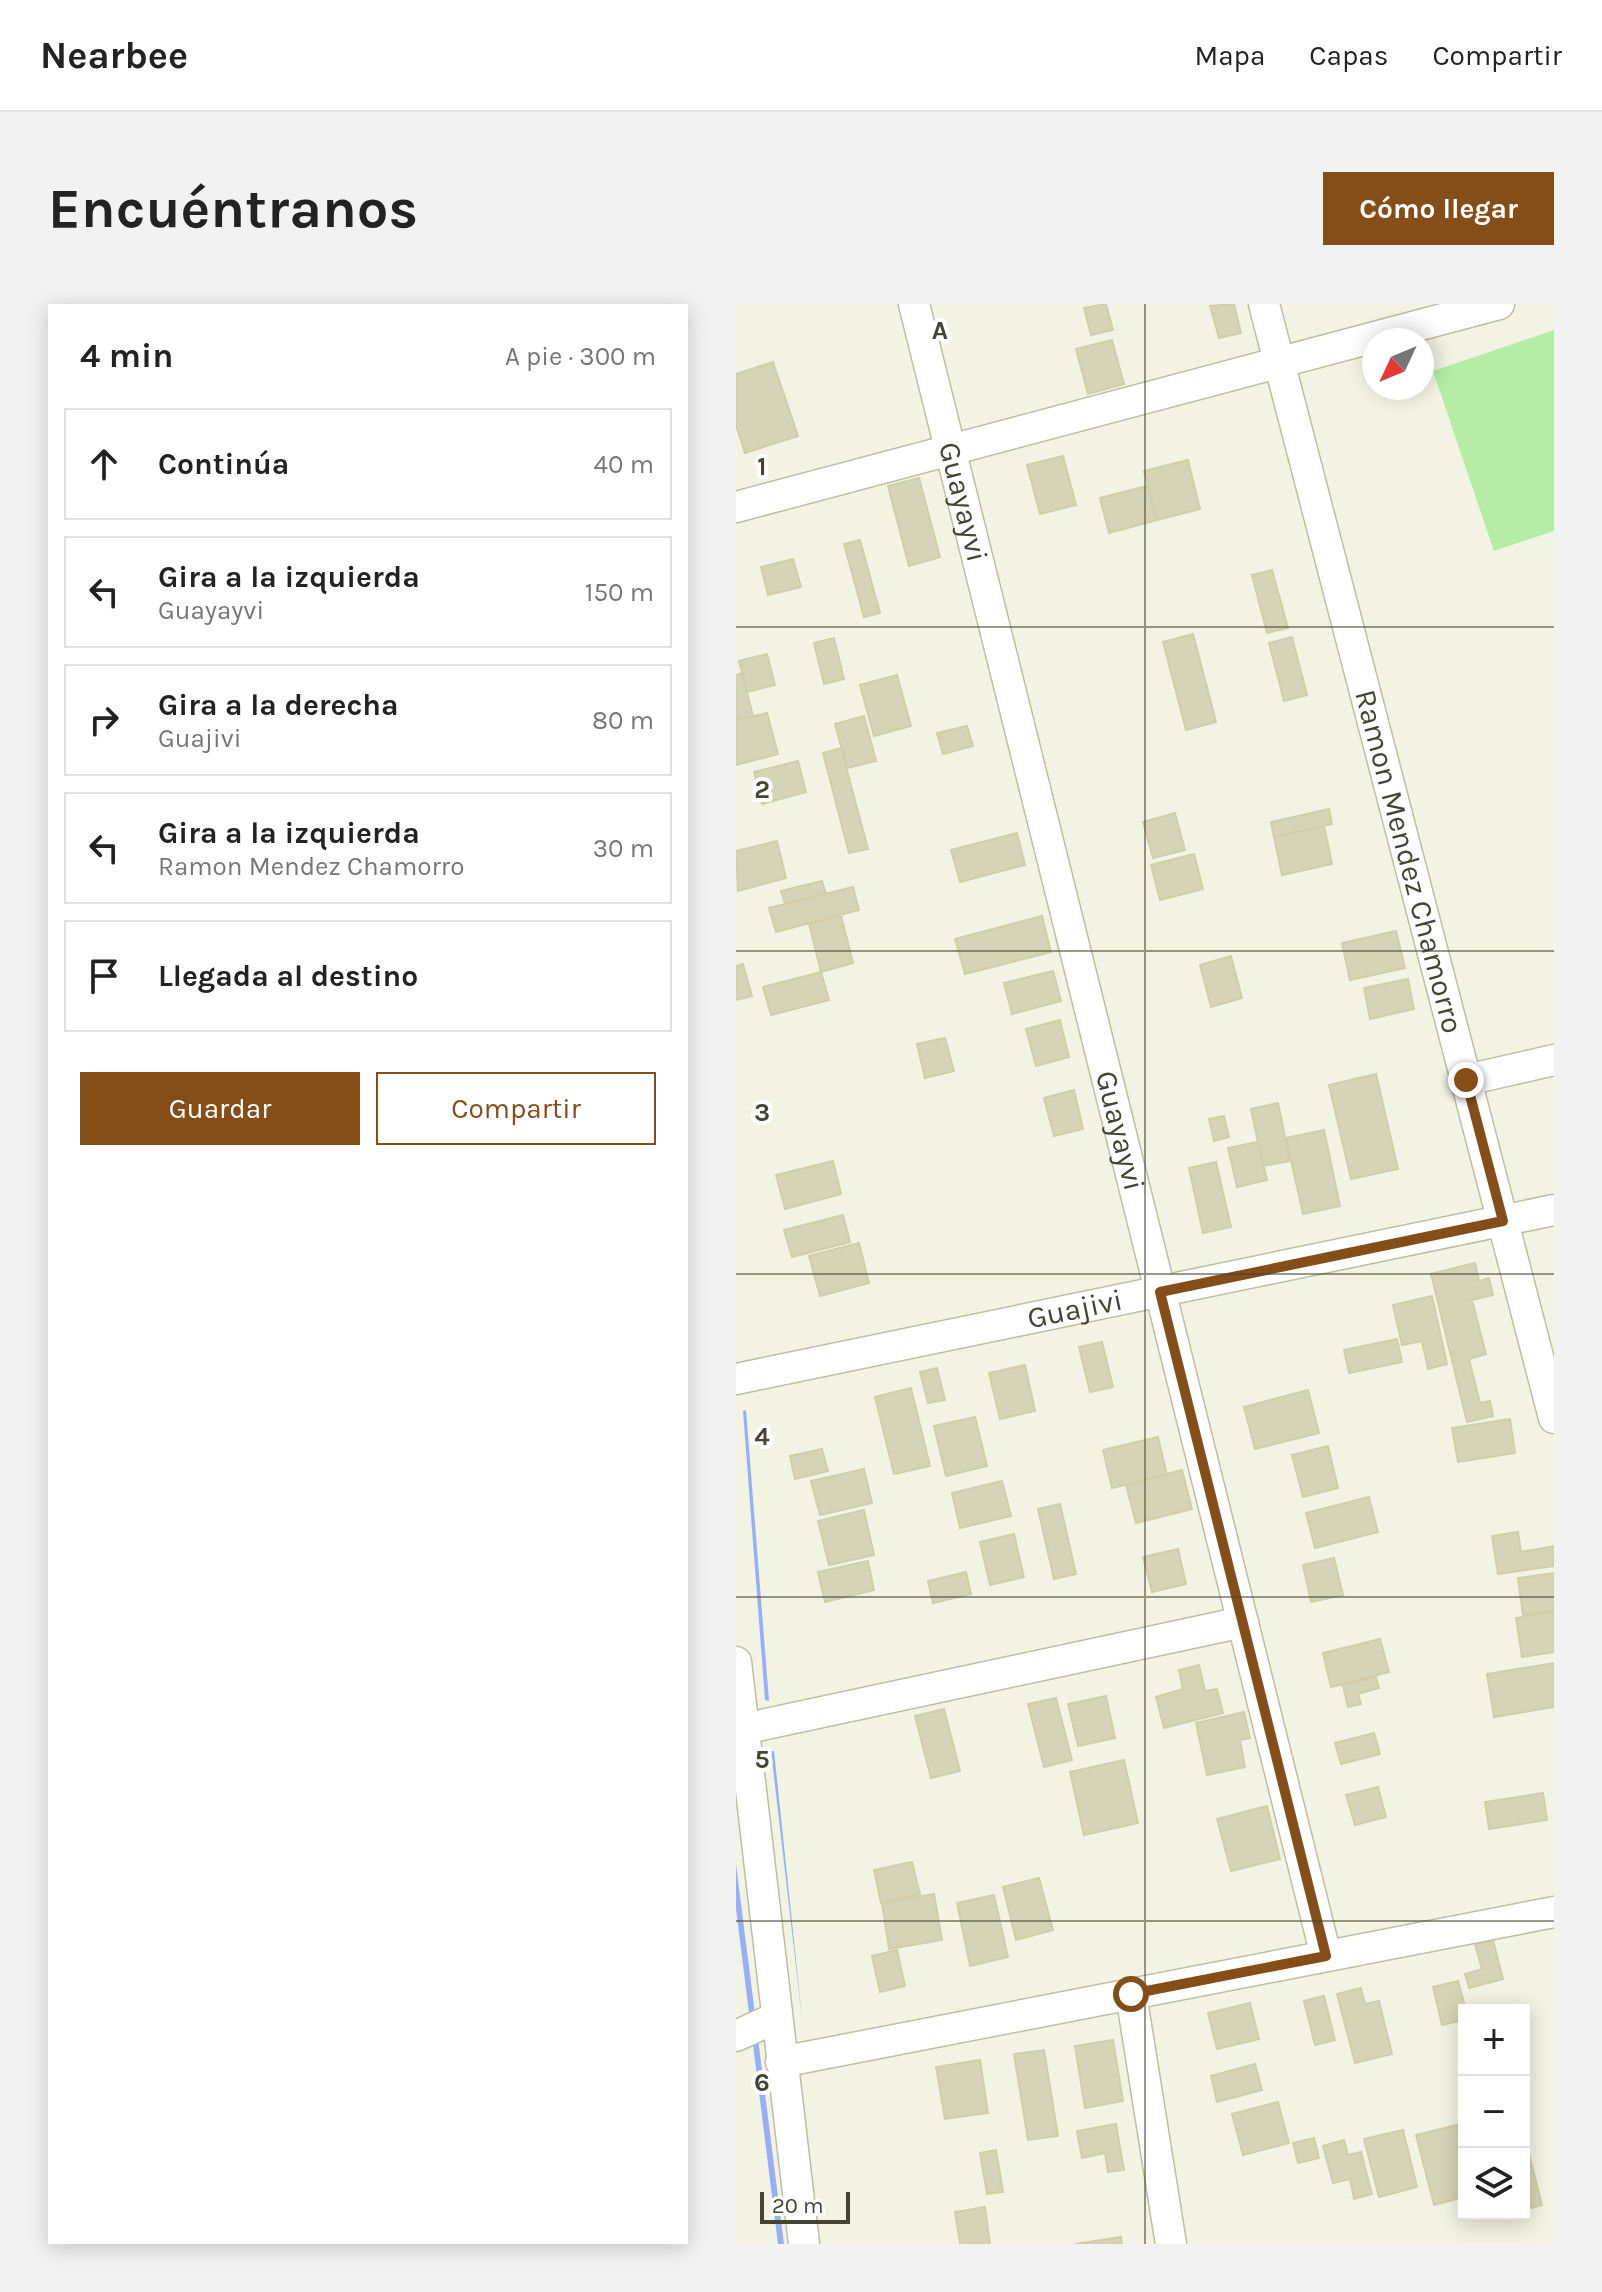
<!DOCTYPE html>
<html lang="es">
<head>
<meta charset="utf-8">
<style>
  body { margin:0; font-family:Karla,sans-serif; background:#f2f2f2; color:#222 }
  .controls { position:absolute; right:24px; bottom:24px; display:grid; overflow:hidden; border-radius:0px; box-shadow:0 4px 20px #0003 }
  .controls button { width:72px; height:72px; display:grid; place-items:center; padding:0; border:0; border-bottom:2px solid #e0e0e0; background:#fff; color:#222; font:40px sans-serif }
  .compass { position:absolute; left:626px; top:24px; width:72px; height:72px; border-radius:50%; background:#fff; box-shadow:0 4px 20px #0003; rotate:226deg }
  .scale { position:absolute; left:24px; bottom:20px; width:90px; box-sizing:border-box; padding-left:8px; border:4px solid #454432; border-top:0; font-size:22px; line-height:28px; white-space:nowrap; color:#454432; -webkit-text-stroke:6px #fff; paint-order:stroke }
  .stop { position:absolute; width:24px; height:24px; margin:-18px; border:6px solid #854e19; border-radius:50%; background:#fff }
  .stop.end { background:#854e19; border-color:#fff; box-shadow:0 2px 8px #0008 }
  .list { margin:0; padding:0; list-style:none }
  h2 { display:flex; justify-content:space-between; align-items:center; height:104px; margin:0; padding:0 32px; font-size:34px }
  h2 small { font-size:26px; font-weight:400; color:#767676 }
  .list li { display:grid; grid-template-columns:52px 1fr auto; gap:24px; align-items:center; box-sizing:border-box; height:112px; margin:0 16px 16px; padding:0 16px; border:2px solid #e0e0e0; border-radius:0px }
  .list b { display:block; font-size:30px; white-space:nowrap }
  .list p { margin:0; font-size:26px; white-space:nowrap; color:#767676 }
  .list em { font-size:26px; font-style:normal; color:#767676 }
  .actions { display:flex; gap:16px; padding:24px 32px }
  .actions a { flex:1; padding:18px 0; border:2px solid #854e19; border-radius:0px; text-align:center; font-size:28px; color:#854e19 }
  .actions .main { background:#854e19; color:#fff }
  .icon { flex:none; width:44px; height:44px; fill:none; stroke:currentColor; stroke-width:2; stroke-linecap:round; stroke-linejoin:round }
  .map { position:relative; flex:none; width:818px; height:1940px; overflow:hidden; border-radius:0px }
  header { display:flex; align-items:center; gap:48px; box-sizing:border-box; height:112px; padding:0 40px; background:#fff; border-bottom:2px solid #e0e0e0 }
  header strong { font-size:38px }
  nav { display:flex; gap:44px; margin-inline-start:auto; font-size:28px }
  .intro { display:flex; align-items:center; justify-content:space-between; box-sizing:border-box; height:192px; padding:0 48px }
  h1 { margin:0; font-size:56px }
  .button { padding:20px 36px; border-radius:0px; background:#854e19; color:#fff; font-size:28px; font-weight:700 }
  main { display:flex; gap:48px; padding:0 48px }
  aside { flex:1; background:#fff; border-radius:0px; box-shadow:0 4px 20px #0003 }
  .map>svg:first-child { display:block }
</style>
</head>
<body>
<header>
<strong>Nearbee</strong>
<nav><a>Mapa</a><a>Capas</a><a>Compartir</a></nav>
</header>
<div class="intro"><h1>Encuéntranos</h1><a class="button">Cómo llegar</a></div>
<main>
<aside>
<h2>4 min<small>A pie · 300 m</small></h2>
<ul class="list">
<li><svg class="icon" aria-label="ahead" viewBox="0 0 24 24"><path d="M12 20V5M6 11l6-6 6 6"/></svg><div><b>Continúa</b></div><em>40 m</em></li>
<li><svg class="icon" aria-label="left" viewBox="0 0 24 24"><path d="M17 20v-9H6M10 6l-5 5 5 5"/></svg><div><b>Gira a la izquierda</b><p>Guayayvi</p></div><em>150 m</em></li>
<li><svg class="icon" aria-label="right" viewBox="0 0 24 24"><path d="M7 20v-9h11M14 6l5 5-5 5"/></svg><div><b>Gira a la derecha</b><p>Guajivi</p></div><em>80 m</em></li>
<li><svg class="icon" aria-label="left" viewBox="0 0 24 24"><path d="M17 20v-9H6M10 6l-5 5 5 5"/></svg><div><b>Gira a la izquierda</b><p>Ramon Mendez Chamorro</p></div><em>30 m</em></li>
<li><svg class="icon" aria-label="arrive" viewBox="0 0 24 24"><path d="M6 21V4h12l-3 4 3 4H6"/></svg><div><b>Llegada al destino</b></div></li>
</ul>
<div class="actions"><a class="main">Guardar</a><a>Compartir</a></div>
</aside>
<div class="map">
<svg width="818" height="1940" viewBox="0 0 818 1940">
  <rect width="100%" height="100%" fill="#f2f3e2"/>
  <path fill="#b5eca6" d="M 818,26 L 818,227 L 758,247 L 697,67 Z"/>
  <path fill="#97aff7" d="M 10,1106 L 33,1397 L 29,1396 L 7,1107 Z
    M 35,1447 L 38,1447 L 68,1732 L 68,1731 Z
    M 0,1560 L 48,1940 L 42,1940 L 0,1605 Z"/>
  <path fill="#d5d4b6" stroke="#d1cfa9" stroke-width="2" d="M 370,0 L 377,26 L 355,31 L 348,4 Z
    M 498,0 L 505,29 L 483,34 L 474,2 Z
    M 376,36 L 388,80 L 352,90 L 340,45 Z
    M 37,58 L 62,132 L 9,149 L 0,121 L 0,70 Z
    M 327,152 L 340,201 L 304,210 L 291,161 Z
    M 452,156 L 464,205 L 421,216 L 408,167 Z
    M 183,174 L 204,253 L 173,262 L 152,182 Z
    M 411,182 L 421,216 L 373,229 L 364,194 Z
    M 124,236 L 144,309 L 128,313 L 108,240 Z
    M 57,255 L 65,283 L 32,291 L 25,263 Z
    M 536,266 L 552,324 L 531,329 L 516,271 Z
    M 457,330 L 480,418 L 450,426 L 427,338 Z
    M 556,333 L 571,391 L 548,397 L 533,339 Z
    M 98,334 L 108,375 L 88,380 L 78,339 Z
    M 31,350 L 39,381 L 11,388 L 3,357 Z
    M 6,369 L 17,412 L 0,416 L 0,371 Z
    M 161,371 L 175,422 L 138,432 L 124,381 Z
    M 31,409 L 42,450 L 0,461 L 0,416 Z
    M 128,412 L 140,457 L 111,464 L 99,420 Z
    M 231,422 L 237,442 L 207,450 L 201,429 Z
    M 105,444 L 132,545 L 113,549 L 87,449 Z
    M 62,457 L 70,488 L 26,500 L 18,468 Z
    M 593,505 L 596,520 L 538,533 L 535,518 Z
    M 439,509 L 449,546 L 417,554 L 407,518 Z
    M 588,522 L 596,560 L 546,571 L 538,533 Z
    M 281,529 L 289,561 L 224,578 L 215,546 Z
    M 41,537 L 50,574 L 2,587 L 0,547 Z
    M 458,550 L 467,585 L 424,596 L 415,561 Z
    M 86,577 L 90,590 L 49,600 L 45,587 Z
    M 117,583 L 123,606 L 40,628 L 33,604 Z
    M 105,611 L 117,659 L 85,668 L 73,620 Z
    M 306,612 L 315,648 L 229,670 L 219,635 Z
    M 660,627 L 669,664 L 614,676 L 606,639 Z
    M 495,652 L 506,694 L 475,703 L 464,661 Z
    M 7,660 L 16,692 L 0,696 L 0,662 Z
    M 317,667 L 325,697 L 276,710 L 268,679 Z
    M 85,668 L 93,696 L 35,711 L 27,683 Z
    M 672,675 L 678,705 L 634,715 L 628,684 Z
    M 324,716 L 333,753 L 300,762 L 290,725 Z
    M 209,734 L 218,767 L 189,774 L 181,740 Z
    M 640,770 L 662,865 L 615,875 L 593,781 Z
    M 338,786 L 347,825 L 318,832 L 308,794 Z
    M 542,799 L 554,857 L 527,862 L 515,805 Z
    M 488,812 L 493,833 L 478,837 L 473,815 Z
    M 588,826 L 604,902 L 567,910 L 550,834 Z
    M 522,838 L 531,876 L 501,883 L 492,844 Z
    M 97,857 L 105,890 L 49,905 L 40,871 Z
    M 480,858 L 495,923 L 467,929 L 453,864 Z
    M 107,911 L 114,938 L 56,953 L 48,926 Z
    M 123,939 L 133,979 L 84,992 L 73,952 Z
    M 739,959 L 743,977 L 753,974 L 757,991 L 736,996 L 750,1050 L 733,1055 L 744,1099 L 754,1097 L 757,1112 L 731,1118 L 695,970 Z
    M 696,992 L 711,1060 L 692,1065 L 686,1037 L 666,1041 L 657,1001 Z
    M 661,1035 L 666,1058 L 613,1069 L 608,1046 Z
    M 366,1038 L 377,1083 L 354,1088 L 343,1043 Z
    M 289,1061 L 299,1107 L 264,1115 L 253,1069 Z
    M 201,1064 L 209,1096 L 192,1099 L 184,1068 Z
    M 175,1084 L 194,1162 L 158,1170 L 139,1093 Z
    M 572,1086 L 583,1129 L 519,1145 L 508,1103 Z
    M 239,1113 L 251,1162 L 210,1172 L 198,1122 Z
    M 774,1115 L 779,1149 L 722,1158 L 716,1124 Z
    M 422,1133 L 431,1171 L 376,1184 L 367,1146 Z
    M 592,1142 L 602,1184 L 567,1193 L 556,1151 Z
    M 86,1145 L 92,1167 L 59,1175 L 54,1152 Z
    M 128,1165 L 136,1199 L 84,1211 L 75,1177 Z
    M 446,1166 L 456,1205 L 400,1219 L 390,1181 Z
    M 266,1177 L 275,1212 L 224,1224 L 216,1189 Z
    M 633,1193 L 642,1228 L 579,1244 L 570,1209 Z
    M 324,1200 L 340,1270 L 318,1275 L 302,1205 Z
    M 128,1206 L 138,1251 L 93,1261 L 82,1217 Z
    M 782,1228 L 785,1248 L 818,1242 L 818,1262 L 762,1270 L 756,1232 Z
    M 278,1230 L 288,1273 L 254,1281 L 244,1238 Z
    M 442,1245 L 450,1280 L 416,1288 L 407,1253 Z
    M 598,1254 L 607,1291 L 575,1298 L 567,1261 Z
    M 132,1257 L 138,1286 L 89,1298 L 82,1268 Z
    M 230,1268 L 235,1290 L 197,1299 L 192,1277 Z
    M 818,1269 L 818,1306 L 787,1311 L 782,1274 Z
    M 818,1308 L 818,1348 L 786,1353 L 780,1314 Z
    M 644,1335 L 653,1368 L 595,1383 L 587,1349 Z
    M 818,1359 L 818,1403 L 758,1413 L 751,1370 Z
    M 463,1361 L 469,1387 L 481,1385 L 487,1409 L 428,1424 L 420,1393 L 447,1385 L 443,1366 Z
    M 640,1373 L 643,1384 L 622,1390 L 625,1400 L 612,1403 L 607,1381 Z
    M 370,1392 L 379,1434 L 342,1442 L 332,1400 Z
    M 320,1394 L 336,1456 L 308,1463 L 292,1400 Z
    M 208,1405 L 224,1467 L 195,1474 L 179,1412 Z
    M 508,1408 L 514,1434 L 504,1436 L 509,1463 L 471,1471 L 460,1419 Z
    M 638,1429 L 644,1450 L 605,1460 L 599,1439 Z
    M 388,1456 L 402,1519 L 348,1531 L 334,1468 Z
    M 642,1483 L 650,1513 L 619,1521 L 610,1491 Z
    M 807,1489 L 811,1516 L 753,1525 L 749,1498 Z
    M 531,1502 L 544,1555 L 495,1567 L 481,1515 Z
    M 176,1558 L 184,1590 L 145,1599 L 138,1566 Z
    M 303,1574 L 317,1626 L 280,1636 L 267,1583 Z
    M 198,1590 L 206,1636 L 153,1645 L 146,1599 Z
    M 258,1591 L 272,1653 L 234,1662 L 221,1599 Z
    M 757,1636 L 767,1675 L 733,1684 L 729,1670 L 746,1665 L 739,1640 Z
    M 161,1646 L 169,1682 L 144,1688 L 136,1652 Z
    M 722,1677 L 730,1706 L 728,1716 L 706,1721 L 697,1683 Z
    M 625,1684 L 629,1700 L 643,1697 L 656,1750 L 619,1759 L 601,1690 Z
    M 588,1692 L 599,1736 L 579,1741 L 568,1697 Z
    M 514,1699 L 523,1735 L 481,1745 L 472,1709 Z
    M 377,1736 L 387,1797 L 349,1804 L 339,1742 Z
    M 308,1746 L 322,1832 L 292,1836 L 278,1750 Z
    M 244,1756 L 252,1809 L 209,1815 L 200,1763 Z
    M 519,1760 L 526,1786 L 481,1798 L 475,1772 Z
    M 542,1798 L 553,1839 L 507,1851 L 496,1810 Z
    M 380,1820 L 388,1866 L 372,1868 L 369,1849 L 346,1854 L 341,1827 Z
    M 721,1821 L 728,1848 L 728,1893 L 698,1901 L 680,1831 Z
    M 667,1826 L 681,1883 L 643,1893 L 628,1835 Z
    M 578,1834 L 583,1854 L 562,1859 L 557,1839 Z
    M 608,1836 L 612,1851 L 625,1848 L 636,1890 L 618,1895 L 614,1875 L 597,1879 L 587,1842 Z
    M 790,1838 L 806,1901 L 788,1906 L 788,1839 Z
    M 260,1846 L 267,1888 L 251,1890 L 244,1849 Z
    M 249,1903 L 254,1940 L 224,1940 L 219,1908 Z
    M 385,1933 L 386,1940 L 339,1940 Z"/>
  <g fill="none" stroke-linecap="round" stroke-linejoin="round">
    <g stroke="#bfbea4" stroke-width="33">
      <g id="minor">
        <path id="s1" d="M 178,0 L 590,1652"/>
        <path id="s2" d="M 528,0 L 818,1114"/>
        <path d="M 0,203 L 763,0"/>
        <path d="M 730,776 L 818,756"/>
        <path id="s3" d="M 0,1075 L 818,906"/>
        <path d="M 0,1358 L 68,1940"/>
        <path d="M 7,1425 L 507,1318"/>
        <path d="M 395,1690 L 435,1940"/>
        <path d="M 0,1732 L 39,1714"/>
        <path d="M 45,1758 L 818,1608"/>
      </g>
    </g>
    <use href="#minor" stroke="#fff" stroke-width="30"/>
  </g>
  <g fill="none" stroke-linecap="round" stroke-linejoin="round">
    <path stroke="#854e19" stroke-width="10" d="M 395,1690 L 590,1652 L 424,988 L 767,917 L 730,776"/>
  </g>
  <path fill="none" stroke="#454432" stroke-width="2" stroke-opacity="0.55" d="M 409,0 L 409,1940M 0,323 L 818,323M 0,647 L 818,647M 0,970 L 818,970M 0,1293 L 818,1293M 0,1617 L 818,1617"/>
  <g text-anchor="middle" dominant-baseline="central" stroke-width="8" stroke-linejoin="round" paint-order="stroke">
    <g font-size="30" fill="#454432" stroke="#fff">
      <text stroke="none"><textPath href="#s1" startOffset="204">Guayayvi</textPath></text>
      <text stroke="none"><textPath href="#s2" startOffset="576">Ramon Mendez Chamorro</textPath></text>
      <text stroke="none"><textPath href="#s1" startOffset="852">Guayayvi</textPath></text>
      <text stroke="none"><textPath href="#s3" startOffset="346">Guajivi</textPath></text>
    </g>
  </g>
  <g font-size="26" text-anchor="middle" font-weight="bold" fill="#454432" stroke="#fff" stroke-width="8" stroke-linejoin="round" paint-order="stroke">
    <text x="204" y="35">A</text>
    <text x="26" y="171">1</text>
    <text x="26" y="494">2</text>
    <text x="26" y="817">3</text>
    <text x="26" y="1141">4</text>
    <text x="26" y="1464">5</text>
    <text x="26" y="1787">6</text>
  </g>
</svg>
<div class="controls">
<button>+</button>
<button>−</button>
<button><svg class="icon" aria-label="layers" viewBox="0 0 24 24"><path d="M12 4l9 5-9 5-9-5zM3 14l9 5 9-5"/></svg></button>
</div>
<svg class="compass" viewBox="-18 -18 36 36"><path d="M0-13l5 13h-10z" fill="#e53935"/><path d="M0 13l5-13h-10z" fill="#767676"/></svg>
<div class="scale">20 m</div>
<div class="stop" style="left:395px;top:1690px"></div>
<div class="stop end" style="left:730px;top:776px"></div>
</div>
</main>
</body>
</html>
